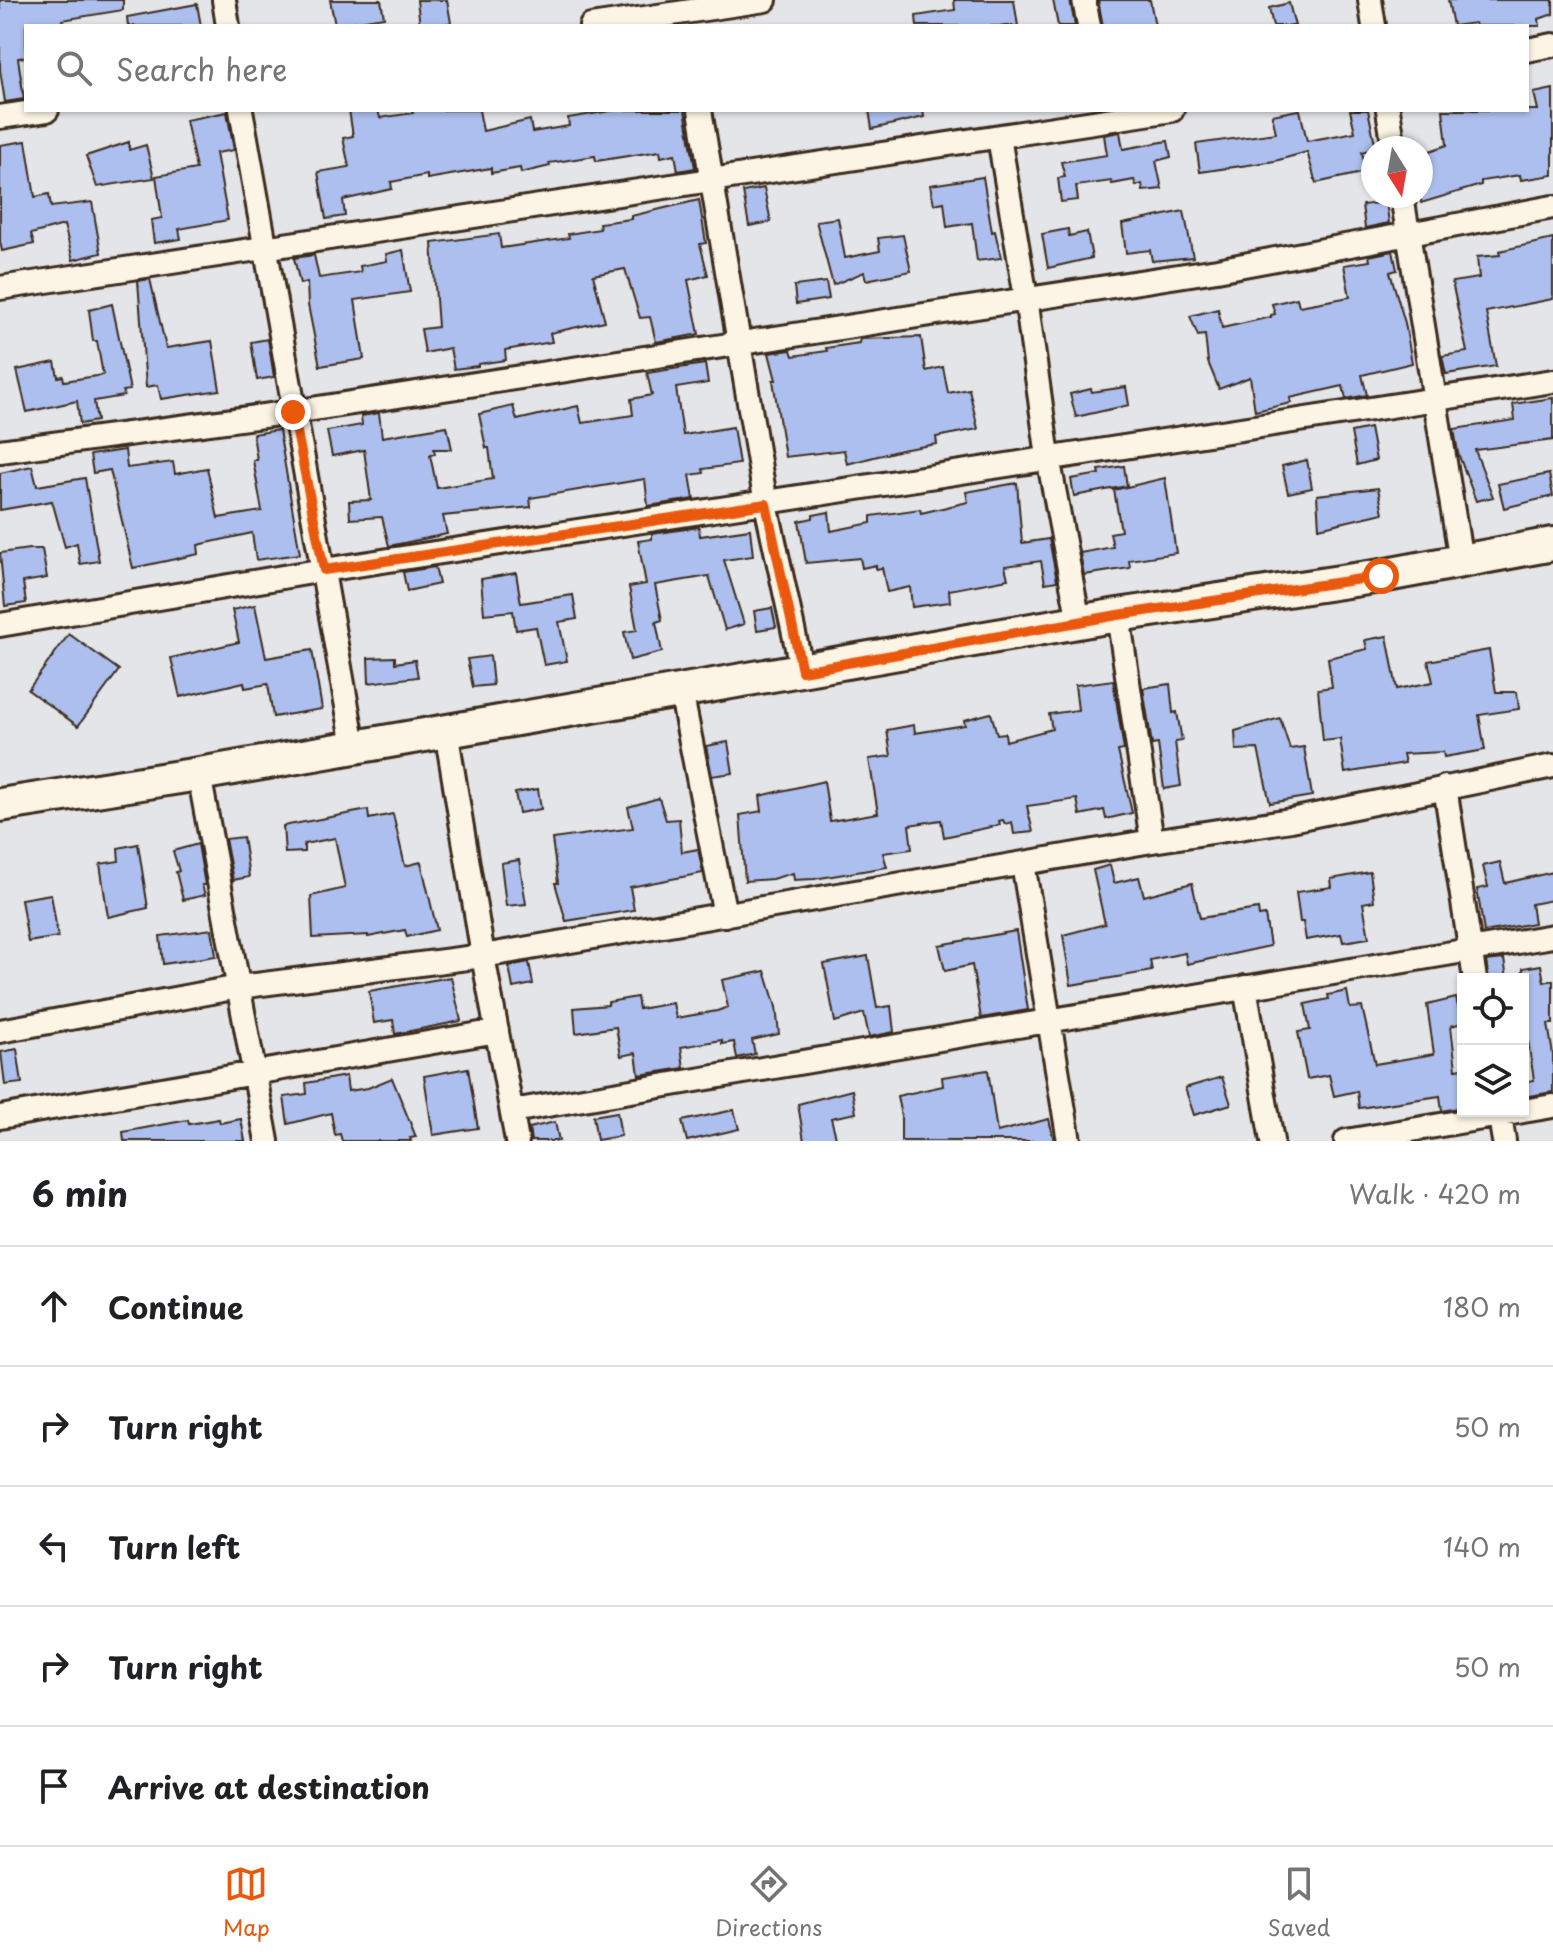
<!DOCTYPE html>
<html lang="en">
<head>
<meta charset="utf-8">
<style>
  body { margin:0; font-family:"Playpen Sans",sans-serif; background:#f6f6f6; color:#202124 }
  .controls { position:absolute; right:24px; bottom:24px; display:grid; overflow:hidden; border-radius:0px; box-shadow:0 2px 6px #0004 }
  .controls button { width:72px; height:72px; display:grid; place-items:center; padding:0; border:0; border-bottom:2px solid #e0e0e0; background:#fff; color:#202124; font:40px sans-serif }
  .compass { position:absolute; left:1361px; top:136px; width:72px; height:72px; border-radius:50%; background:#fff; box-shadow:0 2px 6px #0004; rotate:169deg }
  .stop { position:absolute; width:24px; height:24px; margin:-18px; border:6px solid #ea580c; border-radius:50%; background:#fff }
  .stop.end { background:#ea580c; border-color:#fff; box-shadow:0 2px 8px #0008 }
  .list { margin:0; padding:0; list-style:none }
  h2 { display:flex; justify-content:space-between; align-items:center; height:104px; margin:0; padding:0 32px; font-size:34px }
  h2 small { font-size:26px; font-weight:400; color:#757577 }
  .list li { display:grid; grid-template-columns:52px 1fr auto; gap:24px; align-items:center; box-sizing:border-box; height:120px; padding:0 32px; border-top:2px solid #e0e0e0 }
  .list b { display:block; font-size:30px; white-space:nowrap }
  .list em { font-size:26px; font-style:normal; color:#757577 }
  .icon { flex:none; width:44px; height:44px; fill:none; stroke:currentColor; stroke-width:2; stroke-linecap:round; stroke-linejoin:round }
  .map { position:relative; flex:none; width:1553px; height:1141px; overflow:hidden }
  .search { position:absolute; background:#fff; box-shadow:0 2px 6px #0004; left:24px; right:24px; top:24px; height:88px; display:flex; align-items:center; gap:20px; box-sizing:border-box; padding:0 28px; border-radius:0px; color:#757577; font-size:30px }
  .sheet { height:704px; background:#fff }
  nav { display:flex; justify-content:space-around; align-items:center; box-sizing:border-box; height:112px; border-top:2px solid #e0e0e0; background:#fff; font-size:22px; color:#757577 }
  nav a { display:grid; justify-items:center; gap:4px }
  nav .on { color:#ea580c }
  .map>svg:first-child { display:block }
</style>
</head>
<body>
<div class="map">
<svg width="1553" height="1141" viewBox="0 0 1553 1141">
  <rect width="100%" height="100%" fill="#e4e5e8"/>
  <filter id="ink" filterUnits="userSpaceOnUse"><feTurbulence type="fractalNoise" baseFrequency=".0125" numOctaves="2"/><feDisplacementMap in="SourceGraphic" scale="16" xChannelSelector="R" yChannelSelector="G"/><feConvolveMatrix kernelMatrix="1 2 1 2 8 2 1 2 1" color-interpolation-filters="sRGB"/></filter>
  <g filter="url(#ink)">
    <path fill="#acbfee" stroke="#3b2a1e" stroke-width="2" d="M 0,0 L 123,0 L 123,10 L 62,20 L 63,26 L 26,26 L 26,57 L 18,58 L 24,99 L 5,102 L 0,70 Z
      M 330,0 L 381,0 L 384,17 L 335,25 Z
      M 417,0 L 447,0 L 451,23 L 420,26 Z
      M 954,0 L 1014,0 L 1018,26 L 917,26 L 916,16 L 955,10 Z
      M 1053,0 L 1070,0 L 1075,26 L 1058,26 Z
      M 1098,0 L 1150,0 L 1155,26 L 1103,26 Z
      M 1448,0 L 1553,0 L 1553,14 L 1539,19 L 1540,26 L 1476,26 L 1475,23 L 1453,26 Z
      M 1289,3 L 1295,26 L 1273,26 L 1269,8 Z
      M 197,4 L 201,26 L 128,26 L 127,17 Z
      M 1553,89 L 1553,175 L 1521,180 L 1520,175 L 1481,181 L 1481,185 L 1421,203 L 1421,154 L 1447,145 L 1443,110 L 1538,110 L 1534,93 Z
      M 349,110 L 378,110 L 380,118 L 413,113 L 412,110 L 479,110 L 483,131 L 530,120 L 532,132 L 569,126 L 568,118 L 616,110 L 685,110 L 695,168 L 678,171 L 675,154 L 661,157 L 660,151 L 596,161 L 595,156 L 549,163 L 550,166 L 521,173 L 520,168 L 491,173 L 491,168 L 427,179 L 427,175 L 391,182 L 392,189 L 343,200 L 345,216 L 326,219 L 318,172 L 349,167 L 343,138 L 353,136 Z
      M 869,110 L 923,110 L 924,117 L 872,129 Z
      M 1298,110 L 1300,110 L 1307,141 L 1355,132 L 1350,110 L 1368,110 L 1376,148 L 1362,152 L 1366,172 L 1316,183 L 1307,152 L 1275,161 L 1200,172 L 1196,144 L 1276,133 L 1272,115 Z
      M 227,112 L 234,150 L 216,153 L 228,220 L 179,229 L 181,239 L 154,243 L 151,220 L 162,218 L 156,176 L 196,169 L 186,120 Z
      M 1120,132 L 1123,149 L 1168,141 L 1171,157 L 1156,161 L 1162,189 L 1143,191 L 1142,184 L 1136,186 L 1134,180 L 1112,184 L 1111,181 L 1076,186 L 1078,200 L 1061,202 L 1058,178 L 1065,177 L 1061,162 L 1107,155 L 1104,135 Z
      M 26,141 L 35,197 L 49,194 L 51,207 L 92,202 L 101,253 L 73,260 L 64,225 L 31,234 L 34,244 L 2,251 L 0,242 L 0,145 Z
      M 129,142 L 129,150 L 146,145 L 154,178 L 97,187 L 86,156 Z
      M 983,177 L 992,232 L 995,231 L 1001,258 L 977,261 L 972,223 L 947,227 L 944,202 L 934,204 L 930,185 Z
      M 764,188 L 771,222 L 749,226 L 743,192 Z
      M 699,200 L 706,243 L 700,244 L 708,275 L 688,280 L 699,334 L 656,342 L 650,317 L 640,318 L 625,269 L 593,275 L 605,321 L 550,333 L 552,342 L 505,350 L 506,360 L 478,364 L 478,366 L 454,369 L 450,348 L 425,353 L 421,329 L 438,327 L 432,243 L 499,234 L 501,248 L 569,238 L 568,234 L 600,229 L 599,223 L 631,219 L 631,216 Z
      M 1386,202 L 1389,223 L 1365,228 L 1362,205 Z
      M 1184,211 L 1193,257 L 1152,261 L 1150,250 L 1126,253 L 1122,224 Z
      M 838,218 L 845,258 L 880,251 L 878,238 L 903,235 L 911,271 L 866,280 L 864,272 L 833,285 L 816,221 Z
      M 1068,229 L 1069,236 L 1087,232 L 1092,258 L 1048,268 L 1042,234 Z
      M 1553,239 L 1553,299 L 1486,312 L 1496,366 L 1446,374 L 1442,356 L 1467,352 L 1452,282 L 1479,278 L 1477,257 L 1500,255 L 1499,251 Z
      M 403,250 L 410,292 L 355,300 L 364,359 L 320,366 L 308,305 L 307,282 L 300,284 L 294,258 L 314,255 L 319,278 L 361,272 L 360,266 L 387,261 L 386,254 Z
      M 1393,251 L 1397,270 L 1390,272 L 1405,323 L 1412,363 L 1362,375 L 1367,395 L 1346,399 L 1343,386 L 1290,398 L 1291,403 L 1255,411 L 1250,377 L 1219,389 L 1208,362 L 1205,335 L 1198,336 L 1190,316 L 1218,309 L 1222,328 L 1271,317 L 1271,315 L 1275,314 L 1272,304 L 1297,298 L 1299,306 L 1350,297 L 1344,265 L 1370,261 L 1369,256 Z
      M 150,279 L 166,348 L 212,341 L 220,390 L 161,399 L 158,385 L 146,387 L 138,281 Z
      M 826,282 L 829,299 L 796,304 L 794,286 Z
      M 112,304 L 130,390 L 123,391 L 124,396 L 94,401 L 97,421 L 80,424 L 77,401 L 27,412 L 17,370 L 55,362 L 58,377 L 63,376 L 64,381 L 103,375 L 97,341 L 93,341 L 89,310 Z
      M 921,337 L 926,371 L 943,367 L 948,393 L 969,389 L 978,429 L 936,437 L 937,444 L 901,450 L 847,464 L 844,450 L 785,457 L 773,380 L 776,380 L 769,353 L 791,350 L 793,356 L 827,351 L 826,348 L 859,343 L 860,339 Z
      M 268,339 L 274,377 L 257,380 L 251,342 Z
      M 705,364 L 708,383 L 676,388 L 683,435 L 733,427 L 739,464 L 703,469 L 704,473 L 690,475 L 694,499 L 648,506 L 645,479 L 530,498 L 531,507 L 443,516 L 447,534 L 389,546 L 382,517 L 350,519 L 349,501 L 371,500 L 364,450 L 332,456 L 327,431 L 362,425 L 361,416 L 379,413 L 382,437 L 447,426 L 452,449 L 434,449 L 435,454 L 430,455 L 437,488 L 493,479 L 489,448 L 486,448 L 479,414 L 513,406 L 517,420 L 578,406 L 582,423 L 633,415 L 631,399 L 652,395 L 647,373 Z
      M 1126,387 L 1129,405 L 1076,417 L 1070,394 L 1091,389 L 1092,392 Z
      M 1553,398 L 1553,440 L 1475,450 L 1493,497 L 1476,501 L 1458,453 L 1454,429 L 1515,420 L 1513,404 Z
      M 1370,428 L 1376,460 L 1357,465 L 1351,432 Z
      M 279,430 L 300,554 L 256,560 L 252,533 L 198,545 L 199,554 L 133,568 L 110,470 L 93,473 L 90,455 L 125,450 L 127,468 L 173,462 L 175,474 L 207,468 L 218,518 L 262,511 L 253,460 L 257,460 L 253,434 Z
      M 1307,460 L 1312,488 L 1288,493 L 1282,466 Z
      M 32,466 L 37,486 L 85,478 L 99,561 L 80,564 L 77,543 L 65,547 L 52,501 L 0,510 L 0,473 Z
      M 1124,466 L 1127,486 L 1074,496 L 1071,479 L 1100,474 L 1099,470 Z
      M 1549,474 L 1553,496 L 1504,508 L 1498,484 Z
      M 1165,478 L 1176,553 L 1129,560 L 1130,568 L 1084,575 L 1080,553 L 1113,547 L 1110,533 L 1121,531 L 1114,490 Z
      M 1017,483 L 1022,543 L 1049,539 L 1057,581 L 1045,583 L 1041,561 L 1005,566 L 1008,579 L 949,590 L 950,602 L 912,607 L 910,587 L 887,592 L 882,568 L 876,569 L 876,565 L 862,568 L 860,558 L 806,563 L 799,521 L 813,518 L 813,515 L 829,512 L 831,531 L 871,523 L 871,516 L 920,509 L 921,513 L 968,502 L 966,492 Z
      M 1378,488 L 1383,513 L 1319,528 L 1317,495 Z
      M 699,527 L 700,536 L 750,529 L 753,556 L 724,560 L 744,624 L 725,630 L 709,576 L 655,585 L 662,620 L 656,622 L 662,652 L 630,660 L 624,632 L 637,630 L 629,587 L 646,584 L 638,541 L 652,539 L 652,534 Z
      M 29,549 L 42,549 L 47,578 L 23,582 L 26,603 L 5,606 L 0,553 Z
      M 435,567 L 439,584 L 407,591 L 403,572 Z
      M 516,573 L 521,603 L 573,595 L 577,619 L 559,622 L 567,661 L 544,665 L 536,627 L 516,630 L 513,611 L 484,614 L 481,579 Z
      M 255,605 L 266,658 L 312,650 L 322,709 L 273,717 L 268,684 L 245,688 L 244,682 L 180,697 L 171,658 L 239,642 L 232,610 Z
      M 772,608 L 776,627 L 757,630 L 754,611 Z
      M 69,634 L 119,670 L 78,726 L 28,690 Z
      M 1387,636 L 1397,689 L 1433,682 L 1428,661 L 1489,650 L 1496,692 L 1517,692 L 1519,709 L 1479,715 L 1485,750 L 1444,757 L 1443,752 L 1403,754 L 1405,763 L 1345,773 L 1340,739 L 1323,741 L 1318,689 L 1332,687 L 1328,658 L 1367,649 L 1365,640 Z
      M 490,656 L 493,685 L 473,687 L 467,659 Z
      M 395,657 L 395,663 L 415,660 L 418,677 L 369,683 L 368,658 Z
      M 1113,680 L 1124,750 L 1118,751 L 1132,813 L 1106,819 L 1104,810 L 1080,815 L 1077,799 L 1027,806 L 1033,832 L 1014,834 L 1012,822 L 1005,824 L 1003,820 L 999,821 L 1000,825 L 944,837 L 941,820 L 909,825 L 912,849 L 883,853 L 887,867 L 814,879 L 794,880 L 793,873 L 772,879 L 745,881 L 740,815 L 762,811 L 760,796 L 824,781 L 830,821 L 878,813 L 869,759 L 891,756 L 887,730 L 914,725 L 915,733 L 965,725 L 964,720 L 991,713 L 997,734 L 1005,733 L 1006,741 L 1052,729 L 1049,714 L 1078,710 L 1075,685 Z
      M 1170,684 L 1173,713 L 1177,712 L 1182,741 L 1175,742 L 1181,786 L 1164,789 L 1158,744 L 1152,745 L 1143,688 Z
      M 1280,718 L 1290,749 L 1304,747 L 1312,796 L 1270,803 L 1258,749 L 1236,750 L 1235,731 Z
      M 728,742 L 733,773 L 712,776 L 706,746 Z
      M 538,789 L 541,809 L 519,813 L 515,793 Z
      M 659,798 L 666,820 L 679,819 L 682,852 L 698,849 L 703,873 L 630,887 L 634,910 L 566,921 L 555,883 L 558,883 L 552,839 L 633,828 L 628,807 Z
      M 368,810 L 369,819 L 393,814 L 405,866 L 421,862 L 437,930 L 407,937 L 405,930 L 368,937 L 368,935 L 313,938 L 311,896 L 345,888 L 335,838 L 304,844 L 304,852 L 285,853 L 283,826 Z
      M 243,837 L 249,877 L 233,880 L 225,839 Z
      M 138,844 L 148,908 L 108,917 L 100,864 L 119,861 L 118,848 Z
      M 198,844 L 205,885 L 202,885 L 205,895 L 183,900 L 176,872 L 179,871 L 173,851 Z
      M 519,860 L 526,904 L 506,906 L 501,863 Z
      M 1500,862 L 1505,883 L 1553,872 L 1553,900 L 1531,904 L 1534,923 L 1484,932 L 1477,889 L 1488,887 L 1483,866 Z
      M 1110,865 L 1114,883 L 1139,877 L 1144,896 L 1192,883 L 1200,918 L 1258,909 L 1259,916 L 1265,915 L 1270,946 L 1187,964 L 1185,953 L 1150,960 L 1152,971 L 1071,985 L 1063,935 L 1105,924 L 1093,870 Z
      M 1370,872 L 1374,901 L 1363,903 L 1369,938 L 1343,942 L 1341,934 L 1306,940 L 1303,922 L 1300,922 L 1296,892 L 1332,887 L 1331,879 Z
      M 51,894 L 58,937 L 28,942 L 21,899 Z
      M 212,929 L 216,956 L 163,964 L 160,936 Z
      M 1016,931 L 1028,1010 L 981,1018 L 972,965 L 945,971 L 939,945 Z
      M 868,956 L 877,1008 L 891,1006 L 894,1032 L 869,1037 L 864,1013 L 835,1022 L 824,964 Z
      M 1504,959 L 1507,979 L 1489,979 L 1486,961 Z
      M 529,962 L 533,984 L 513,988 L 509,966 Z
      M 1541,965 L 1544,982 L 1553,980 L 1553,1024 L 1548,1024 L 1553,1055 L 1553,1092 L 1523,1097 L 1523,1082 L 1534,1080 L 1526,1028 L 1523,1028 L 1523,968 Z
      M 765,971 L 776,1007 L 779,1034 L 752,1040 L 755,1054 L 737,1058 L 734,1042 L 722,1044 L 722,1040 L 681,1047 L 684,1068 L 639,1075 L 636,1053 L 621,1056 L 616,1027 L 576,1033 L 574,1008 L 608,1005 L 608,1002 L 637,997 L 639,1009 L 673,1003 L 676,1018 L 717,1011 L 728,1007 L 722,980 Z
      M 451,977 L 461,1021 L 395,1034 L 393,1020 L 374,1023 L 369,991 Z
      M 1347,991 L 1350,1008 L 1362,1007 L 1375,1064 L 1434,1054 L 1427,1005 L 1456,998 L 1462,1023 L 1451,1026 L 1456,1069 L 1463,1068 L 1463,1107 L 1442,1111 L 1440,1096 L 1359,1108 L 1357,1091 L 1334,1096 L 1329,1075 L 1307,1079 L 1298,1032 L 1310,1030 L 1305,1004 L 1329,999 L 1328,995 Z
      M 17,1049 L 22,1083 L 5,1085 L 1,1052 Z
      M 468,1068 L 478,1128 L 433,1135 L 424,1076 Z
      M 988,1070 L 997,1132 L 1049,1119 L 1054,1141 L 901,1141 L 901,1116 L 897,1096 L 943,1086 L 942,1077 Z
      M 346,1076 L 348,1091 L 368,1088 L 392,1078 L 416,1137 L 410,1138 L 411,1141 L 342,1141 L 340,1134 L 335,1135 L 331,1113 L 288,1124 L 284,1097 L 307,1094 L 306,1083 Z
      M 1222,1077 L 1231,1104 L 1194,1115 L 1185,1088 Z
      M 852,1090 L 856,1113 L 831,1118 L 837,1141 L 804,1141 L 798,1104 Z
      M 734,1110 L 739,1129 L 687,1141 L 682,1121 Z
      M 617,1112 L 621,1136 L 597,1140 L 593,1116 Z
      M 219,1119 L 220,1123 L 241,1119 L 245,1141 L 124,1141 L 123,1132 L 188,1120 L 189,1124 Z
      M 555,1122 L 559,1141 L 531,1141 L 529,1128 Z"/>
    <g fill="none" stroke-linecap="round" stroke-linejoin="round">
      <g stroke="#3b2a1e" stroke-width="28">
        <path id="minor" d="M 224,0 L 228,26
          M 1084,0 L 1089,26
          M 1370,0 L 1374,26
          M 591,26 L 765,0
          M 1527,50 L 1553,45
          M 241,110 L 354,746
          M 700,110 L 766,504 L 802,671
          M 1388,110 L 1394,148
          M 0,117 L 47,110
          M 999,137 L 1026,298 L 1048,457 L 1079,622
          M 1402,196 L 1461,561
          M 0,288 L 1172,110
          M 0,451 L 293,412 L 1217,270 L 1553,207
          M 1118,615 L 1152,841
          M 0,625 L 324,570 L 1553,381
          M 681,691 L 725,915
          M 446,730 L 483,956 L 517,1141
          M 199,774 L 267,1141
          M 1445,787 L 1475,979
          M 1023,863 L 1069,1141
          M 1245,987 L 1272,1141
          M 0,1031 L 239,987 L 483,956 L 1152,841 L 1291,820 L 1553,766
          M 512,1111 L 1553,936
          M 1499,1111 L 1504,1141
          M 0,1117 L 497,1031
          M 1346,1141 L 1553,1106"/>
      </g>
      <g stroke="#3b2a1e" stroke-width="38">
        <path id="secondary" d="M 0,805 L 199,774 L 1118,615 L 1381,576 L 1553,544"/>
      </g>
      <use href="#minor" stroke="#fcf5e5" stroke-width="22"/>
      <use href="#secondary" stroke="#fcf5e5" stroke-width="32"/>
    </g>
  </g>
  <g fill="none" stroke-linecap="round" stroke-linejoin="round" filter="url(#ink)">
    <path stroke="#ea580c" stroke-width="10" d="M 293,412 L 324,570 L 766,504 L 802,671 L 1118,615 L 1381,576"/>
  </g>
</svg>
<div class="controls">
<button><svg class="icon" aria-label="locate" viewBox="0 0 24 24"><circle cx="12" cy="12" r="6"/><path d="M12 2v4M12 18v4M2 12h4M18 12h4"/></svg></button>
<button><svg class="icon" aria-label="layers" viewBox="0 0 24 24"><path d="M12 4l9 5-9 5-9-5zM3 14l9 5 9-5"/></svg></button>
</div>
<svg class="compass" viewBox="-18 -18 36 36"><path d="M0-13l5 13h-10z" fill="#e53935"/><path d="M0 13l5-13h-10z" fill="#757577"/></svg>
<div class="stop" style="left:1381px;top:576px"></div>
<div class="stop end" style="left:293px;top:412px"></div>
<div class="search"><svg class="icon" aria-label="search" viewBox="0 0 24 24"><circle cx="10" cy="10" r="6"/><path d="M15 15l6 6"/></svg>Search here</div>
</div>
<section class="sheet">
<h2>6 min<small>Walk · 420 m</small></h2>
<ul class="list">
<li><svg class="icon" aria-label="ahead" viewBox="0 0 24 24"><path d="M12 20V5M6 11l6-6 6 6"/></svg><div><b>Continue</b></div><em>180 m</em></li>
<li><svg class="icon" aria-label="right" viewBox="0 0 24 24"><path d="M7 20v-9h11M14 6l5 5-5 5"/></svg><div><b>Turn right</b></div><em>50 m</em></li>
<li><svg class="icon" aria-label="left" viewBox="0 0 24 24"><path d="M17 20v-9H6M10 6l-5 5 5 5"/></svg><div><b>Turn left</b></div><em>140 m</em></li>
<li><svg class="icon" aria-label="right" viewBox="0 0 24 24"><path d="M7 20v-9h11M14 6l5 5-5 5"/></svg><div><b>Turn right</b></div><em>50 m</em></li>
<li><svg class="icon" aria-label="arrive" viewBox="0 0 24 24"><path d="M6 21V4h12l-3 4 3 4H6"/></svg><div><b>Arrive at destination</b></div></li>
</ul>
</section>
<nav>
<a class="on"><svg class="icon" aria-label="map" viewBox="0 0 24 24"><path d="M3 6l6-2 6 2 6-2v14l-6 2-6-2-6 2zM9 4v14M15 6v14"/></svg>Map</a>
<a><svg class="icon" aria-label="directions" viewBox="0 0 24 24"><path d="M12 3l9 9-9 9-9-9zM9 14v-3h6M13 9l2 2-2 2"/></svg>Directions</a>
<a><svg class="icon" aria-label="saved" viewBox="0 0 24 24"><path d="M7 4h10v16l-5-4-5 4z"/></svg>Saved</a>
</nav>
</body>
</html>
